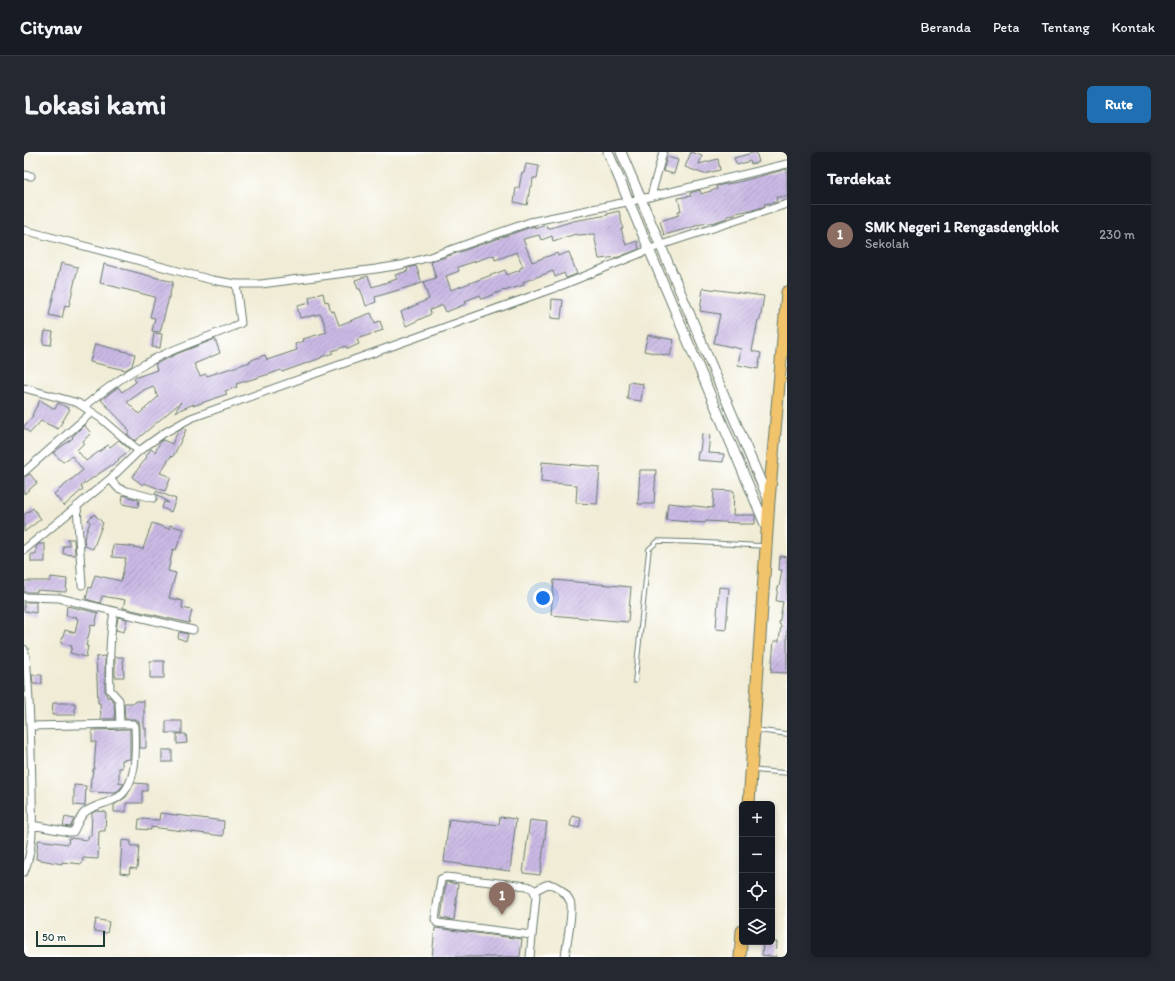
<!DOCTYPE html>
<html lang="id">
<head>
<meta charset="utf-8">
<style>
  body { margin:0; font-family:Itim,sans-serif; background:#242831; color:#f1f3f6 }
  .controls { position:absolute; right:12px; bottom:12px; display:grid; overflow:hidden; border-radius:6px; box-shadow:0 2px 6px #0003 }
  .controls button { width:36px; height:36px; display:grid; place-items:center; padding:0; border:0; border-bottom:1px solid #363941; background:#171b24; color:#f1f3f6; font:20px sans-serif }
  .scale { position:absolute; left:12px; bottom:10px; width:69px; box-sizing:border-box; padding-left:4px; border:2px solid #1f3d34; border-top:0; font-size:11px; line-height:14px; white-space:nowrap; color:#1f3d34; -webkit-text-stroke:3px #fff; paint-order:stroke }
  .you { position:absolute; left:519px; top:446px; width:14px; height:14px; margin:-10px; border:3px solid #fff; border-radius:50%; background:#1a73e8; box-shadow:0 0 0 6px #1a73e833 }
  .badge { display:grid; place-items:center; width:26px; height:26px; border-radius:50%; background:#1f6fb2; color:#fff; font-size:13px; font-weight:700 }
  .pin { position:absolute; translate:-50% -33px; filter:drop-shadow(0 1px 2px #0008) }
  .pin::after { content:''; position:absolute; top:21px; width:14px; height:12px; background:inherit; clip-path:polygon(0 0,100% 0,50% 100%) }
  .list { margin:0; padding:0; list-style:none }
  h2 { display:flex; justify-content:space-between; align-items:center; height:52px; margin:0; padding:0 16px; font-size:17px }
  h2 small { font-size:13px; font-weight:400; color:#9ea1a6 }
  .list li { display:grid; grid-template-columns:26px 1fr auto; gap:12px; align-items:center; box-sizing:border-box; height:60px; padding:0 16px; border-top:1px solid #363941 }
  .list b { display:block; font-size:15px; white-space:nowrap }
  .list p { margin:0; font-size:13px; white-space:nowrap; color:#9ea1a6 }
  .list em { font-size:13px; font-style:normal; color:#9ea1a6 }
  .icon { flex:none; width:22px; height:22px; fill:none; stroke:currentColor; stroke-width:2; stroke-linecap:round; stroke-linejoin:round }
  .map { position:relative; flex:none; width:763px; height:805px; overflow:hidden; border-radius:6px }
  header { display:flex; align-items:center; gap:24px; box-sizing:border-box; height:56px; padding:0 20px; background:#171b24; border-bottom:1px solid #363941 }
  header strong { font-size:19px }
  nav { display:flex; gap:22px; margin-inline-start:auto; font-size:14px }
  .intro { display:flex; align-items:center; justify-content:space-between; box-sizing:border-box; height:96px; padding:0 24px }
  h1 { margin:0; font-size:28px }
  .button { padding:10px 18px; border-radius:6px; background:#1f6fb2; color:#fff; font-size:14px; font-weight:700 }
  main { display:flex; gap:24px; padding:0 24px }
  aside { flex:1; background:#171b24; border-radius:6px; box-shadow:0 2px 6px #0003 }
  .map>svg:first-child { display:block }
</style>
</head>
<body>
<header>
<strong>Citynav</strong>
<nav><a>Beranda</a><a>Peta</a><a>Tentang</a><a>Kontak</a></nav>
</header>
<div class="intro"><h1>Lokasi kami</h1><a class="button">Rute</a></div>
<main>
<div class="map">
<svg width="763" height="805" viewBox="0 0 763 805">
  <defs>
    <pattern id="building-hatch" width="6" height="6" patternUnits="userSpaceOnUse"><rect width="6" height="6" fill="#cab9e5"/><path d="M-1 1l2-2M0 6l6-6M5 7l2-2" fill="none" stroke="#a398ba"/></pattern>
  </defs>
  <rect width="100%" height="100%" fill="#fff"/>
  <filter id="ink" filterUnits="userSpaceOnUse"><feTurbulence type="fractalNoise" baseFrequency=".025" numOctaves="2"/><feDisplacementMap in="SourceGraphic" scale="8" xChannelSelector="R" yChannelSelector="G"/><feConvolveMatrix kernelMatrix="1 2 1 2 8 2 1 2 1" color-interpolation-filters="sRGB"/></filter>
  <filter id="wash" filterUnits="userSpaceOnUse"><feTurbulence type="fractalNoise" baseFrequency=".012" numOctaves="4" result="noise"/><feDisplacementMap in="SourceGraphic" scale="16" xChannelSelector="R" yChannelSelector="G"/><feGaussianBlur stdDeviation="0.9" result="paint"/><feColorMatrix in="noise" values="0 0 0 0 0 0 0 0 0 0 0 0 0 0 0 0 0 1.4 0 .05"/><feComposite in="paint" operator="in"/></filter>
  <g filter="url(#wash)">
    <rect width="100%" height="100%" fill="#f0ecd5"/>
    <g id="blocks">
      <path fill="url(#building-hatch)" fill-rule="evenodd" d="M 667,0 L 678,4 L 675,12 L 694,7 L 696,18 L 680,22 L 661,15 Z
        M 732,0 L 735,10 L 727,12 L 726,9 L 713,13 L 710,6 Z
        M 643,5 L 654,8 L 650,22 L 639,19 Z
        M 502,12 L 515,14 L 513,26 L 509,26 L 508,35 L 506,35 L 503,53 L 490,50 L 492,36 L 495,36 L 498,20 L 500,21 Z
        M 763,17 L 763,45 L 752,45 L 753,50 L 740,52 L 741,54 L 733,57 L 711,61 L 711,63 L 703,64 L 703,66 L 691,70 L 672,73 L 672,74 L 640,83 L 636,69 L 655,63 L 654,59 L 657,59 L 654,46 L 667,44 L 666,41 L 676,38 L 677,42 L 693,37 L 692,34 L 714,30 Z
        M 595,59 L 599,76 L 597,77 L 602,93 L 613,89 L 615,97 L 595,105 L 575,107 L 570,82 L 552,83 L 552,82 L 529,89 L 528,84 L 517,88 L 515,83 L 499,87 L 508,110 L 533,101 L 534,104 L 545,100 L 553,122 L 542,126 L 540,121 L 531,125 L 529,119 L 499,130 L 500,133 L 480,139 L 480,138 L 458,147 L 456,143 L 441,149 L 442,152 L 422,160 L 419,153 L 406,158 L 407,162 L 382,174 L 377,160 L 405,147 L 399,130 L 412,126 L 407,110 L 507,75 L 511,74 L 511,77 L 522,73 L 524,77 L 549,69 L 584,63 L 583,62 ZM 493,100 L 499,115 L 496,116 L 496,118 L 483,123 L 481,118 L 427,138 L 422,124 L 435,119 L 434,115 L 470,103 L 471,108 Z
        M 37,111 L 54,115 L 45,154 L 41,153 L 38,166 L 25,163 Z
        M 80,112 L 149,130 L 136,180 L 128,179 L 131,166 L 126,165 L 131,145 L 76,131 Z
        M 392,114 L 398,131 L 351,145 L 352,150 L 342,154 L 339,144 L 336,137 L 334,137 L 331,128 L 344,124 L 348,135 L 373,127 L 371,123 L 384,119 L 383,116 Z
        M 679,136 L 740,144 L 736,168 L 734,168 L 728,199 L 737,201 L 734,217 L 714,213 L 717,197 L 690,191 L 696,162 L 676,159 Z
        M 299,141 L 301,150 L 304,149 L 307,160 L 310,159 L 315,173 L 347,161 L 351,171 L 356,169 L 359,178 L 333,187 L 335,192 L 324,197 L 322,194 L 308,199 L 309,201 L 297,205 L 297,206 L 258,220 L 257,218 L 249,221 L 212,232 L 213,235 L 201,239 L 203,242 L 169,254 L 170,252 L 151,260 L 157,250 L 111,289 L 103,282 L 106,280 L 103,277 L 104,276 L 77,248 L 94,235 L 98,240 L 112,230 L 110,226 L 133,218 L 131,212 L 155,201 L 191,187 L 196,201 L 170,212 L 176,224 L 182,222 L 183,224 L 226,210 L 225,209 L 241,203 L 243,208 L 273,198 L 271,192 L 280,189 L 279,187 L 303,180 L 297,162 L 276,166 L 273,154 L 286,151 L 285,145 ZM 129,234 L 134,245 L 115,262 L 103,250 L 120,238 Z
        M 528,147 L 539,148 L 537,167 L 527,166 Z
        M 21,179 L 29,180 L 27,193 L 19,192 Z
        M 130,181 L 138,182 L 136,196 L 128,195 Z
        M 624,183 L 650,188 L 646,204 L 620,199 Z
        M 71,192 L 111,202 L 108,214 L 101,218 L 66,210 Z
        M 605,230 L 619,232 L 617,249 L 603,247 Z
        M 16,248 L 31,257 L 34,251 L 46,257 L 34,277 L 17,269 L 6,281 L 0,276 L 0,274 L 9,264 L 8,263 Z
        M 60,273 L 67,281 L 59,289 L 60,291 L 53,298 L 62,309 L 84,293 L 86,295 L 95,288 L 106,298 L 94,307 L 95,308 L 57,334 L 59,337 L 40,354 L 30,342 L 59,318 L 48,304 L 39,310 L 29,301 L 49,286 L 48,285 Z
        M 159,276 L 162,278 L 150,303 L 148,305 L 147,304 L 136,321 L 147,325 L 141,339 L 120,331 L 119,333 L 108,325 L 123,305 L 122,304 L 127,297 L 131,300 L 136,290 L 139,288 L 148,292 L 154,279 Z
        M 678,282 L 686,283 L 684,301 L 700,302 L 699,310 L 673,308 L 674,300 L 676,300 Z
        M 518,310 L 576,315 L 573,352 L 552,351 L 553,333 L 517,330 Z
        M 616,318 L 632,318 L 630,352 L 614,352 Z
        M 6,322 L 13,331 L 0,342 L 0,325 Z
        M 690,338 L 710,339 L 709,363 L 731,363 L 731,372 L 715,372 L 715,371 L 682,369 L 681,371 L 642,368 L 644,351 L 689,356 Z
        M 132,339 L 152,347 L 147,360 L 138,356 L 140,350 L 145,351 L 131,341 Z
        M 99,343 L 115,348 L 114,355 L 98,352 Z
        M 9,356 L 17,367 L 0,380 L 0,363 Z
        M 70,362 L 79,371 L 69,397 L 61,394 L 60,387 L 66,370 L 64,368 Z
        M 128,371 L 145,377 L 146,373 L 159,377 L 152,398 L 149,397 L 144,419 L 152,421 L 145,446 L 159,449 L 158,456 L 168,458 L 165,471 L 99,456 L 101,448 L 78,444 L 76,451 L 62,447 L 65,435 L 67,436 L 71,423 L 97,429 L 102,406 L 88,405 L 89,393 L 105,394 L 119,397 Z
        M 43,387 L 50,387 L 51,403 L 39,402 L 40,394 L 45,394 L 45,389 Z
        M 15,392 L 21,392 L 21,410 L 7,410 L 7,402 L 12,402 L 12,395 Z
        M 756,404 L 763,405 L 763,521 L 747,520 L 750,489 L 755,489 L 757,473 L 755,472 L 759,450 L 752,449 L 754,435 L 755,435 L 758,418 L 755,418 Z
        M 27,425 L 43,427 L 42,440 L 13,438 L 13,440 L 0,440 L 0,429 L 26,429 Z
        M 530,428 L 607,435 L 604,470 L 527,463 Z
        M 695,435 L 705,436 L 702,478 L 692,477 Z
        M 0,450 L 12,450 L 12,461 L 0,459 Z
        M 43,454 L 74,461 L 71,474 L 67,473 L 62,494 L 64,494 L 62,505 L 46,501 L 48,494 L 37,491 L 41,478 L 51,481 L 54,467 L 52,466 L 53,465 L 42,464 Z
        M 94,465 L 103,467 L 100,480 L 92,478 Z
        M 155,480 L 164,482 L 162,489 L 154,486 Z
        M 81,504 L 81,538 L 83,545 L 86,545 L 90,550 L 91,567 L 77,567 L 76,551 L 74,551 L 72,505 Z
        M 91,505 L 99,505 L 100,525 L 91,525 Z
        M 126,509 L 140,509 L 140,526 L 126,526 Z
        M 8,523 L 18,523 L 18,532 L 9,532 Z
        M 111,549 L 120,549 L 120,576 L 122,576 L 122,596 L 116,596 L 116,574 L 115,570 L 111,567 L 101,567 L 100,551 L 111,551 Z
        M 29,551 L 51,551 L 51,563 L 28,563 Z
        M 142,569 L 158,569 L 158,581 L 142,581 Z
        M 106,577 L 106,607 L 98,608 L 98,616 L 95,616 L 95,631 L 100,632 L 95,638 L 90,641 L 66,640 L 67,625 L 68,625 L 69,617 L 70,617 L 72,590 L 68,590 L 68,578 Z
        M 153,582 L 162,582 L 163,591 L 153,592 Z
        M 138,598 L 148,598 L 148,610 L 138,610 Z
        M 110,631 L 123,632 L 123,639 L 118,639 L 118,651 L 102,651 L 102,660 L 90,660 L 90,653 L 102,645 Z
        M 50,633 L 62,634 L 61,654 L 50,653 Z
        M 72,659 L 82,660 L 81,679 L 75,679 L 74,707 L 59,706 L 58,712 L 38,710 L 38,712 L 12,707 L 14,688 L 44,692 L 45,686 L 64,688 L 64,684 L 67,684 L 68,661 Z
        M 136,661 L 200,669 L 199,684 L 127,675 L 127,678 L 114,677 L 115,667 L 135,668 Z
        M 548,664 L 557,666 L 555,676 L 546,674 Z
        M 41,665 L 50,667 L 46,675 L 39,674 Z
        M 476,665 L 492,667 L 486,719 L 420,710 L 425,667 L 475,673 Z
        M 506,668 L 523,670 L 516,723 L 499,721 Z
        M 98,688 L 107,689 L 107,694 L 115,694 L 113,717 L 106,716 L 105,722 L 96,721 Z
        M 422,730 L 434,732 L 430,768 L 417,766 Z
        M 72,767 L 85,770 L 83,781 L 70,779 Z
        M 411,776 L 498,787 L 496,805 L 408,805 Z
        M 739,790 L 753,790 L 752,805 L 738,803 Z"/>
    </g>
  </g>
  <g filter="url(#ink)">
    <use href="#blocks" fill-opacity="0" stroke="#687a6c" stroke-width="1"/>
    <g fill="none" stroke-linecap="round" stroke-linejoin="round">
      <g stroke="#687a6c" stroke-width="5.5">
        <path id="service" d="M 611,529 L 625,397 L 634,389 L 669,390 L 740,394
          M 732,578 L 763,582
          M 728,618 L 763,621"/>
      </g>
      <g stroke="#687a6c" stroke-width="9">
        <path id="minor" d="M 0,23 L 7,24
          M 627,44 L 639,0
          M 0,78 L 188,128 L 212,132 L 237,132 L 352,117 L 377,113 L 406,105 L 506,70 L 617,47 L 763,12
          M 0,236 L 54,251 L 78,267 L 115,299
          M 61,254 C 83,236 106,219 132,206 C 160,192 190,184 217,171 L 212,132
          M 0,320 L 68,260
          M 86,327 L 94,336 L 99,338 L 129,346
          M 53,354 L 58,433
          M 0,398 L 86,327 L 115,299 L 140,281 L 167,266 L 536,134 L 637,93 L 763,52
          M 0,445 L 35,446 L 169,478
          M 0,497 L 2,505 C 6,549 7,592 8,636 C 8,664 11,694 0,720
          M 7,574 L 96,572
          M 8,673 L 45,680 L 49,680 C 53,674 55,666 60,661 C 67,654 81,652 91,647 C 114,636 112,596 111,574 L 109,572 L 96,572 L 95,548 L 86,538 C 85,511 85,487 90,459
          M 511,739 C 521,733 525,729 536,737 C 540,740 544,745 546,749 C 550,757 542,794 541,805
          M 506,805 L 512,744 L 509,737 L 503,734 L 422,725 L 417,727 L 411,767 L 413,771 L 507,783"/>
      </g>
      <g stroke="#687a6c" stroke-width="11">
        <path id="tertiary" d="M 584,0 L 743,377
          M 597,0 L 745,349"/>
      </g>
      <g stroke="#687a6c" stroke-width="13">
        <path id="primary" d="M 725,652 L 745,349 L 763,140
          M 716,805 L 718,779"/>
      </g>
      <use href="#service" stroke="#fff" stroke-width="3.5"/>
      <use href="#minor" stroke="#fff" stroke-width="7"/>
      <use href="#tertiary" stroke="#fff" stroke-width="9"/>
      <use href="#primary" stroke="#f1c36a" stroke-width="11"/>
    </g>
  </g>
</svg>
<div class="controls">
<button>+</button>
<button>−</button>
<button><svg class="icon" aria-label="locate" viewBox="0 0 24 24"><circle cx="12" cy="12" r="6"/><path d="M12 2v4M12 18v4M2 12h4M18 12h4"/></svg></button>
<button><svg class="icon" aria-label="layers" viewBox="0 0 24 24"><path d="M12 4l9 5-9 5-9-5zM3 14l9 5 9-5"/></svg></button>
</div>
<div class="scale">50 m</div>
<div class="you"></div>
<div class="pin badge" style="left:478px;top:763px;background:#8d6e63">1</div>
</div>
<aside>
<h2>Terdekat<small></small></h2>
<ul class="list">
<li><span class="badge" style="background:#8d6e63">1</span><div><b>SMK Negeri 1 Rengasdengklok</b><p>Sekolah</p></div><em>230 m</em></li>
</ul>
</aside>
</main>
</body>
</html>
